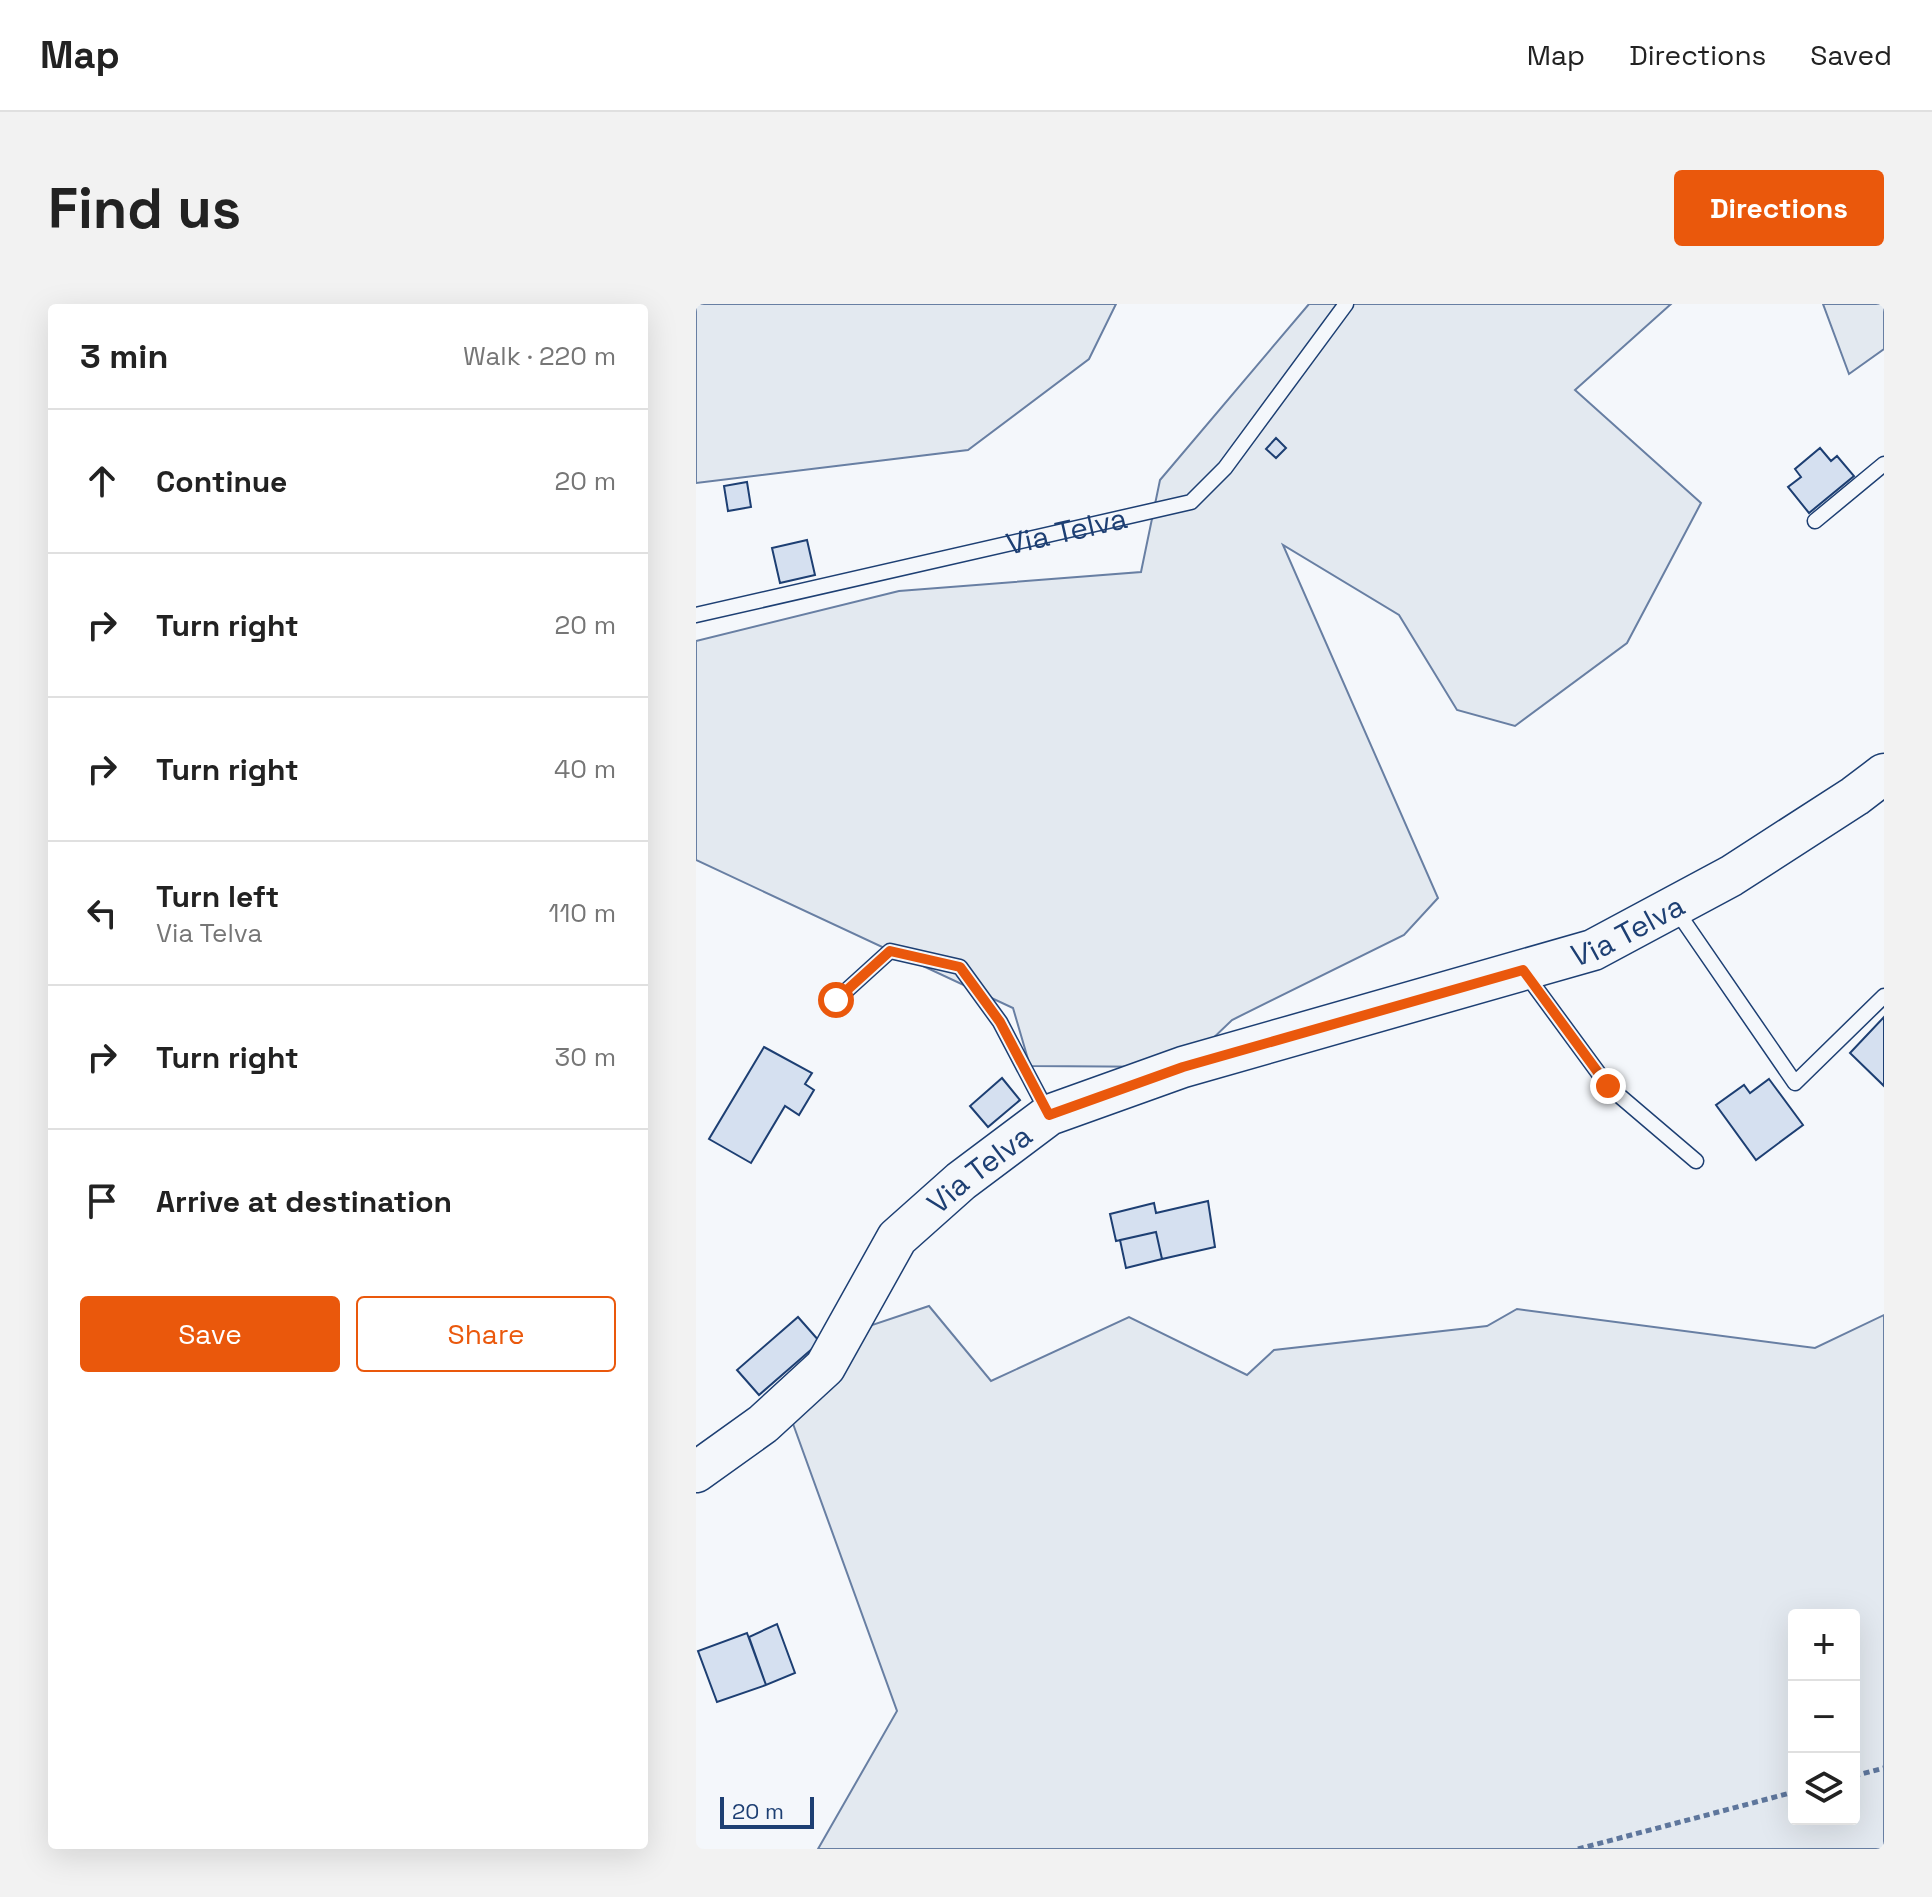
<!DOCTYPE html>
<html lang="en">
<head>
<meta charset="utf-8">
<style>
  body { margin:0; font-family:"Space Grotesk",sans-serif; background:#f2f2f2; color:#222 }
  .controls { position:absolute; right:24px; bottom:24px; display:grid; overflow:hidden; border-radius:8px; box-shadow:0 8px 32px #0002 }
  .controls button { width:72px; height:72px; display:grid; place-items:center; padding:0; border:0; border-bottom:2px solid #e0e0e0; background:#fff; color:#222; font:40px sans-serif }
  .scale { position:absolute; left:24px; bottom:20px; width:94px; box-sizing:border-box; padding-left:8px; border:4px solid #1d3f73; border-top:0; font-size:22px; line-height:28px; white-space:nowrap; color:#1d3f73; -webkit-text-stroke:6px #f4f7fb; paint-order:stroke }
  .stop { position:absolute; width:24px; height:24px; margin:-18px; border:6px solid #ea580c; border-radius:50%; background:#fff }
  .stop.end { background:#ea580c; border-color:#fff; box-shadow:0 2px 8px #0008 }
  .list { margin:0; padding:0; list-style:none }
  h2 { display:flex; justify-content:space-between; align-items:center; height:104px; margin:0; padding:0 32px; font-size:34px }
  h2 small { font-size:26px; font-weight:400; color:#767676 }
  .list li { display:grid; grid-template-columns:52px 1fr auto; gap:24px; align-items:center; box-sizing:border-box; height:144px; padding:0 32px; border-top:2px solid #e0e0e0 }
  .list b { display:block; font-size:30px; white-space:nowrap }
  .list p { margin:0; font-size:26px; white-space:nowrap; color:#767676 }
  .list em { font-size:26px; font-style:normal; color:#767676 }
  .actions { display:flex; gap:16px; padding:24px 32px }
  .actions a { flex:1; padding:18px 0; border:2px solid #ea580c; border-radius:8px; text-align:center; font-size:28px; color:#ea580c }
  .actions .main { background:#ea580c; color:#fff }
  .icon { flex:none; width:44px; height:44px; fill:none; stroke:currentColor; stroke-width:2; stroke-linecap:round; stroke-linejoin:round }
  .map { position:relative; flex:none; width:1188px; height:1545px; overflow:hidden; border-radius:8px }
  header { display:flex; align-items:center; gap:48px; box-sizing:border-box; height:112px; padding:0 40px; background:#fff; border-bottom:2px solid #e0e0e0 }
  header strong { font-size:38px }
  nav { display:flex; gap:44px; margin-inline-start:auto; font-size:28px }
  .intro { display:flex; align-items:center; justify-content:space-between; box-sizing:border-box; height:192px; padding:0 48px }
  h1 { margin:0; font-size:56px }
  .button { padding:20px 36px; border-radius:8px; background:#ea580c; color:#fff; font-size:28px; font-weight:700 }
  main { display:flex; gap:48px; padding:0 48px }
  aside { flex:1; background:#fff; border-radius:8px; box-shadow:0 8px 32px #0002 }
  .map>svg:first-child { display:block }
</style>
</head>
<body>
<header>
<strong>Map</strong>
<nav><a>Map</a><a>Directions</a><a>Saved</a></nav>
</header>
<div class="intro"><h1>Find us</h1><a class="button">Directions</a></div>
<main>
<aside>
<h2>3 min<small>Walk · 220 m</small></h2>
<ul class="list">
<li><svg class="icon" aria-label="ahead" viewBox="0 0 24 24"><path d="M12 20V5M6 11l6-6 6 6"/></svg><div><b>Continue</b></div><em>20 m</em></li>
<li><svg class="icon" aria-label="right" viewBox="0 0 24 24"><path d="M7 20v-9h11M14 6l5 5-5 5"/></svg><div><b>Turn right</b></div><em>20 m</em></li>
<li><svg class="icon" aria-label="right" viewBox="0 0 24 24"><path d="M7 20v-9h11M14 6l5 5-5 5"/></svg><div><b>Turn right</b></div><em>40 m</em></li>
<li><svg class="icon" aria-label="left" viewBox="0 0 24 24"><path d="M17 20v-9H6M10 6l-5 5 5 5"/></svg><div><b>Turn left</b><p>Via Telva</p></div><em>110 m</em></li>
<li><svg class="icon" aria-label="right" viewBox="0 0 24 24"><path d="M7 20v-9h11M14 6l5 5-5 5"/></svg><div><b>Turn right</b></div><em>30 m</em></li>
<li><svg class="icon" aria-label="arrive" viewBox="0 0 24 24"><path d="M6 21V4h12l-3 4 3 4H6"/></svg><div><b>Arrive at destination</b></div></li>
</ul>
<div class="actions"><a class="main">Save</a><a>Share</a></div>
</aside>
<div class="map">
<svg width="1188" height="1545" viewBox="0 0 1188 1545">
  <rect width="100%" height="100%" fill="#f4f7fb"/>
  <path fill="#e3e9f0" stroke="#687fa3" stroke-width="2" fill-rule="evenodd" d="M 0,0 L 420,0 L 393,55 L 272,146 L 0,179 Z
    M 613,0 L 975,0 L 879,86 L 1005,199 L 931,339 L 819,422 L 761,406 L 703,311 L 587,241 L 742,594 L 708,631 L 536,716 L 487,763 L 334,762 L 317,704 L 0,556 L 0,337 L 203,287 L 445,268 L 464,176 Z
    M 1127,0 L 1188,0 L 1188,45 L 1153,70 Z
    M 233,1002 L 295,1077 L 433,1013 L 551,1071 L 578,1046 L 791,1022 L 821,1005 L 1119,1044 L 1188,1011 L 1188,1545 L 122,1545 L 201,1407 L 96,1117 L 176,1021 ZM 1098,1311 L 1158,1311 L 1158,1515 L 1098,1515 Z"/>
  <path fill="#d5e0f0" stroke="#1d3f73" stroke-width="2" d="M 580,134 L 590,144 L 580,154 L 570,145 Z
    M 1124,144 L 1135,157 L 1141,152 L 1158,172 L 1113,209 L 1092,183 L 1105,173 L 1099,165 Z
    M 51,178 L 55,203 L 32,207 L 28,182 Z
    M 111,236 L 119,271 L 84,279 L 76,244 Z
    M 1188,713 L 1188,782 L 1154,749 Z
    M 68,743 L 116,769 L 109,780 L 118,786 L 103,811 L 89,802 L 55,859 L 13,835 Z
    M 306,774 L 324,796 L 292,823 L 274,802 Z
    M 1073,775 L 1107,821 L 1060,856 L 1020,801 L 1048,781 L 1054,789 Z
    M 512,897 L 519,943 L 466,955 L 460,928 L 420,937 L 414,910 L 458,899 L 460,909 Z
    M 460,928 L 466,955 L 430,964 L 424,936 Z
    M 102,1013 L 124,1038 L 63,1091 L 41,1066 Z
    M 81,1320 L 99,1369 L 70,1381 L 53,1333 Z
    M 51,1329 L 70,1381 L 21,1398 L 2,1347 Z"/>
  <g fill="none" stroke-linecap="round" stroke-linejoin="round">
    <g stroke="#1d3f73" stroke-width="17">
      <g id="lane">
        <path d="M 1119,217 L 1188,160"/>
        <path id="s1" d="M 0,311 L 495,198 L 529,164 L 650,0"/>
        <path d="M 980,606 L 1099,779 L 1188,692"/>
        <path d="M 829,669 L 912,782 L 1000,857"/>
        <path d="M 140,696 L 194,647 L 264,663 L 304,718 L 353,811"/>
      </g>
    </g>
    <g stroke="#1d3f73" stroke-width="43">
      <g id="secondary">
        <path id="s2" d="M 0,1168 L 67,1120 L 129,1063 L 201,934 L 265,877 L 353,811 L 487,763 L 897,646 L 1035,572 L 1159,492 L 1188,470"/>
      </g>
    </g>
    <path stroke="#5e769c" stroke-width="5" stroke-dasharray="6 4" stroke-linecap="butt" d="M 1158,1472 L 1188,1464
      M 882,1545 L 1098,1488"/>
    <use href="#lane" stroke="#f4f7fb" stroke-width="14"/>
    <use href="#secondary" stroke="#f4f7fb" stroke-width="40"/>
  </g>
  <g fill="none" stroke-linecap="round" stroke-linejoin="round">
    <path stroke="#ea580c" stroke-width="10" d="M 140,696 L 194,647 L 264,663 L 304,718 L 353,811 L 487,763 L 827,666 L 912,782"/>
  </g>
  <g text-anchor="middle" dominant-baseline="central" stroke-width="6" stroke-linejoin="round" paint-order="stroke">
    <g font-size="30" fill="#1d3f73" stroke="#f4f7fb">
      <text stroke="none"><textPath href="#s1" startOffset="380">Via Telva</textPath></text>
      <text stroke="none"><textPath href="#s2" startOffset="1118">Via Telva</textPath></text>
      <text stroke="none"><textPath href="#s2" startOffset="422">Via Telva</textPath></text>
    </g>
  </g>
</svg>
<div class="controls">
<button>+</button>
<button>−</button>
<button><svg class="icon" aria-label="layers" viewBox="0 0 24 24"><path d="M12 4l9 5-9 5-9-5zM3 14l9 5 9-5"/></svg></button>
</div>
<div class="scale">20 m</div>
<div class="stop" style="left:140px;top:696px"></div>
<div class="stop end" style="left:912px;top:782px"></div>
</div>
</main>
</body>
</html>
